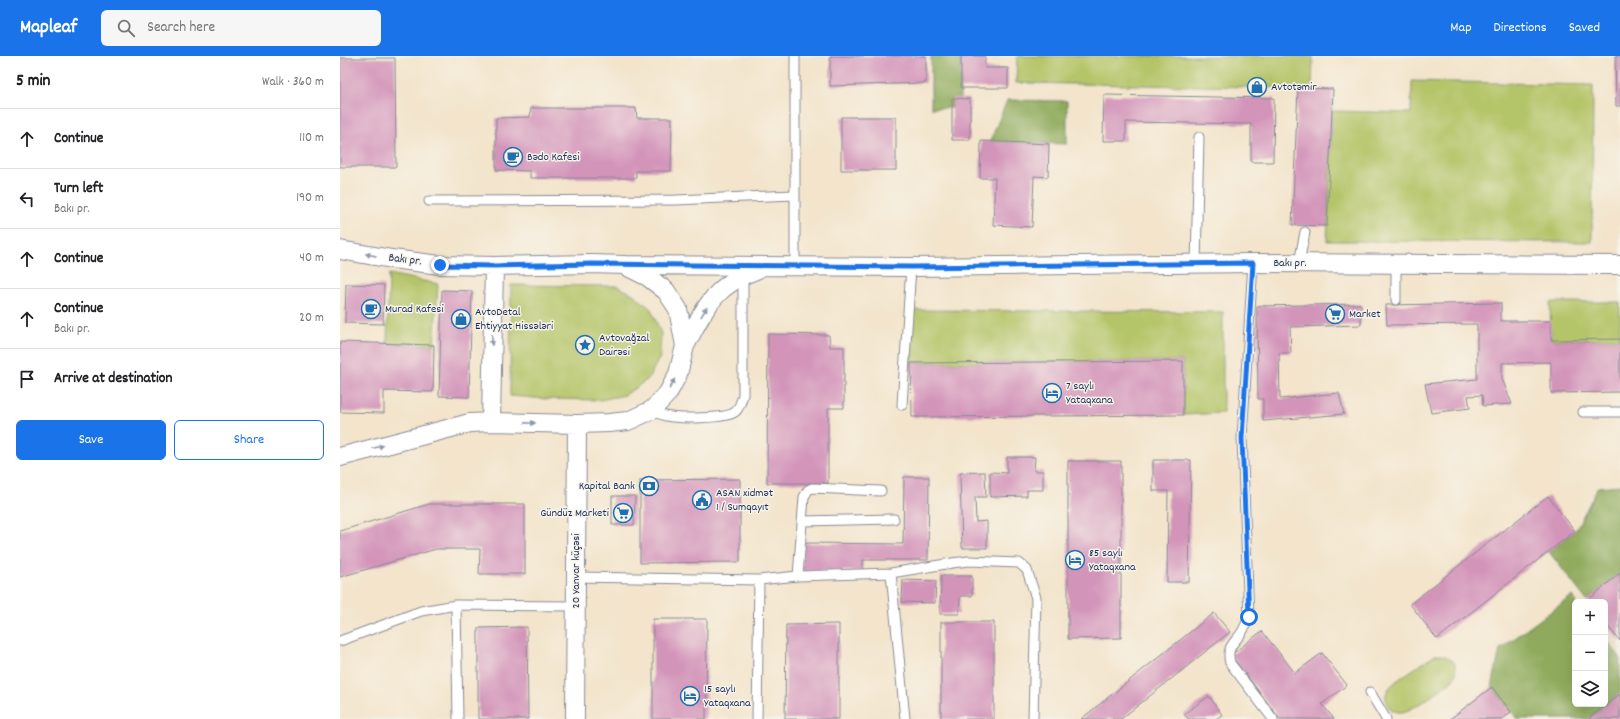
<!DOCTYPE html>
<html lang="en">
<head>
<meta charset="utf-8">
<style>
  body { margin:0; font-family:Dekko,sans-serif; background:#f6f6f6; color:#202124 }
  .controls { position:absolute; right:12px; bottom:12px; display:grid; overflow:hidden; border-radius:6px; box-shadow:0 4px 16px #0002 }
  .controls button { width:36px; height:36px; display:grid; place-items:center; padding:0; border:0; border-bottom:1px solid #e0e0e0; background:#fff; color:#202124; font:20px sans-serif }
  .stop { position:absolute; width:12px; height:12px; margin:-9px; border:3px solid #1a73e8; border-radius:50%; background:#fff }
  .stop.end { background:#1a73e8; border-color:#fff; box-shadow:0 1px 4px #0008 }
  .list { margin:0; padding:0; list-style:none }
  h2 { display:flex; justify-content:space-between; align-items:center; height:52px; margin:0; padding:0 16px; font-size:17px }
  h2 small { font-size:13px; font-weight:400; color:#757577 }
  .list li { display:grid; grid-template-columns:26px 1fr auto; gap:12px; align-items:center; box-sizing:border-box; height:60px; padding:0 16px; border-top:1px solid #e0e0e0 }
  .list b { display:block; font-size:15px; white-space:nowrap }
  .list p { margin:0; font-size:13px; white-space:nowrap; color:#757577 }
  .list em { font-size:13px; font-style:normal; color:#757577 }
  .actions { display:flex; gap:8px; padding:12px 16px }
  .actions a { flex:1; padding:9px 0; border:1px solid #1a73e8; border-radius:6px; text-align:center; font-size:14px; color:#1a73e8 }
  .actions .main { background:#1a73e8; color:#fff }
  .icon { flex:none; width:22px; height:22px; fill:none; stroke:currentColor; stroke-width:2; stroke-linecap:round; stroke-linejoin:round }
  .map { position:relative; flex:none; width:1280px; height:663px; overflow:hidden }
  header { display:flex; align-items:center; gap:24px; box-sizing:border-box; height:56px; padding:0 20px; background:#1a73e8; color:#fff }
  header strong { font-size:19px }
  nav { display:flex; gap:22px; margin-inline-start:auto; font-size:14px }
  .search { width:280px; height:36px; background:#f6f6f6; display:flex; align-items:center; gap:10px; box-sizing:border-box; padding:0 14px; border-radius:6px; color:#757577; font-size:15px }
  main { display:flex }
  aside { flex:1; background:#fff }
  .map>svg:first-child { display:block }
</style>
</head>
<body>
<header>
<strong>Mapleaf</strong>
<div class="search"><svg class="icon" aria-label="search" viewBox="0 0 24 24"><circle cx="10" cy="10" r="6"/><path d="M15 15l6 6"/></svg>Search here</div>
<nav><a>Map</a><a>Directions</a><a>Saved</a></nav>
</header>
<main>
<aside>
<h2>5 min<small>Walk · 360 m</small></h2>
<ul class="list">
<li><svg class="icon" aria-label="ahead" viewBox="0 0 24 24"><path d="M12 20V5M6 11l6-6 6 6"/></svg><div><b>Continue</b></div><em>110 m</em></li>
<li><svg class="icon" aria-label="left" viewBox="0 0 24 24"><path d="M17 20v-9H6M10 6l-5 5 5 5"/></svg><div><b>Turn left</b><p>Bakı pr.</p></div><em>190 m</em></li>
<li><svg class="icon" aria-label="ahead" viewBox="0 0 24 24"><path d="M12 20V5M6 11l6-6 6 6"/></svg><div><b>Continue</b></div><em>40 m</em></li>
<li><svg class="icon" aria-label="ahead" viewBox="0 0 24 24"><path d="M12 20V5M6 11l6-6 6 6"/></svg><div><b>Continue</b><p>Bakı pr.</p></div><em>20 m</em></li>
<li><svg class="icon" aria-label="arrive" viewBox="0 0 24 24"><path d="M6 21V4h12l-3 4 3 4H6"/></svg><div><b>Arrive at destination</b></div></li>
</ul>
<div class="actions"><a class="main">Save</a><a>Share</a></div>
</aside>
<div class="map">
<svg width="1280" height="663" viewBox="0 0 1280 663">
  <rect width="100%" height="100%" fill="#f7f3e8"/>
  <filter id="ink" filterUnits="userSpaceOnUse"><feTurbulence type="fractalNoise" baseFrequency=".025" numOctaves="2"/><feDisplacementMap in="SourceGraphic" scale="8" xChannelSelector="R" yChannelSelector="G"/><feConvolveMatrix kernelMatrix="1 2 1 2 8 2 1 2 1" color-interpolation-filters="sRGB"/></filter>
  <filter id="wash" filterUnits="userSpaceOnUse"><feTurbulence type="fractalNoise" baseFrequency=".012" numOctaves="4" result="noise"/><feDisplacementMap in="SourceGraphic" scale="16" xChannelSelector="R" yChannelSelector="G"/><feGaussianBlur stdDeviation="0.9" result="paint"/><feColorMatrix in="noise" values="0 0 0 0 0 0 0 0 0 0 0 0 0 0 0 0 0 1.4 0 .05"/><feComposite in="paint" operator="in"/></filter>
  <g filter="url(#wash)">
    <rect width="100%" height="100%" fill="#f3e4cb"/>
    <path fill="#b4c467" stroke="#687a62" d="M 677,0 L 973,0 L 972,32 L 676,27 Z
      M 1072,25 L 1253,29 L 1252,186 L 987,185 L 992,55 L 1071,57 Z
      M 49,218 L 98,228 L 94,289 L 47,287 Z
      M 171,229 L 277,230 L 293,238 L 311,253 L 321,277 L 320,301 L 308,323 L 285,339 L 260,344 L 206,343 L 170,340 Z
      M 1210,246 L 1280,246 L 1280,283 L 1211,284 Z
      M 570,254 L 883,256 L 883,357 L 843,359 L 843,305 L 571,307 Z
      M 1095,599 C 1104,598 1109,601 1115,607 L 1116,619 L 1112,625 C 1102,632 1071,657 1060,656 C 1046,656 1042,641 1049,632 C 1056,623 1084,607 1095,599 Z"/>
    <path fill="#8faa5c" stroke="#556c5d" d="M 591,0 L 621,0 L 620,43 L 612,43 L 612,52 L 591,52 Z
      M 667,44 L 727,45 L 727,88 L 650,86 Z
      M 1280,429 L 1280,517 L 1247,545 L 1209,496 L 1235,475 L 1258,431 Z
      M 1232,540 L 1237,546 L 1235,546 L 1235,648 L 1265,648 L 1265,582 L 1280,601 L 1280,638 L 1248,663 L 1177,663 L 1152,631 L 1160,593 Z"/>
    <g id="blocks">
      <path fill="#d394ba" d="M 490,0 L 586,0 L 586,27 L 490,30 Z
        M 621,0 L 645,0 L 645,12 L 668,12 L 668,32 L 621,32 Z
        M 1275,0 L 1280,0 L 1280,50 L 1276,50 Z
        M 0,2 L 55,2 L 56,111 L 0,111 Z
        M 958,32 L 993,33 L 987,170 L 952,169 Z
        M 764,39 L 934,42 L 933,106 L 911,106 L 911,68 L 786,66 L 786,85 L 763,85 Z
        M 612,42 L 630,43 L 630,84 L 612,84 Z
        M 191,52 L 296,52 L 297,62 L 332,62 L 331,115 L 296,115 L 296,122 L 190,122 L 190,115 L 156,114 L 156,62 L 190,61 Z
        M 501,61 L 556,61 L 556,114 L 501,114 Z
        M 641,85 L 709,88 L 708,121 L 694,120 L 692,171 L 653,169 L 655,122 L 640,122 Z
        M 6,228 L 44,229 L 43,268 L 5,267 Z
        M 102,234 L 132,235 L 129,341 L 99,340 Z
        M 1161,247 L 1161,265 L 1211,265 L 1211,284 L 1280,283 L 1280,336 L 1211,337 L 1211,306 L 1162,307 L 1162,323 L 1172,348 L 1143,350 L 1142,339 L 1128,340 L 1130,352 L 1091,357 L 1085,328 L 1137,323 L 1137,268 L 1047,269 L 1046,249 Z
        M 1021,248 L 1021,269 L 950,271 L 951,297 L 939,297 L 940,343 L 999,337 L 1004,358 L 923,365 L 923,343 L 918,343 L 917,250 Z
        M 428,278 L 489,279 L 490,291 L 504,291 L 504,352 L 488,352 L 488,427 L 427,427 Z
        M 0,286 L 94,289 L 93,336 L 44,335 L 44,357 L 0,356 Z
        M 843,305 L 843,359 L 572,361 L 571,307 Z
        M 667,401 L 695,401 L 694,415 L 703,415 L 703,434 L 687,434 L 687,440 L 650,441 L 650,416 L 667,417 Z
        M 813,404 L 851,404 L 849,526 L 827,526 L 828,435 L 813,435 Z
        M 728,405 L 781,405 L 781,582 L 728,583 Z
        M 645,416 L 646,441 L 635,441 L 636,466 L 647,465 L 647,492 L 622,492 L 620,417 Z
        M 564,421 L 589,421 L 588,504 L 523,504 L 523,515 L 462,515 L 463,487 L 563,488 Z
        M 400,423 L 400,506 L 300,507 L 300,424 Z
        M 272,440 L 295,440 L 294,469 L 272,469 Z
        M 1208,440 L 1235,475 L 1097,583 L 1070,548 Z
        M 89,448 L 185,448 L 185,518 L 139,518 L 140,493 L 96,493 L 0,521 L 0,475 Z
        M 1280,517 L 1280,585 L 1265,567 L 1265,546 L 1248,546 L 1247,545 Z
        M 601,520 L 632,520 L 632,540 L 620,540 L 619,558 L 600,558 Z
        M 563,524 L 596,525 L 595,547 L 562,546 Z
        M 874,557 L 890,576 L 781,663 L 741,663 Z
        M 313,563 L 367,563 L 366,663 L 313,663 Z
        M 601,566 L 654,566 L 654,663 L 601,663 Z
        M 499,568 L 499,663 L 445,663 L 446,569 Z
        M 187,571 L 188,663 L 138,663 L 138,572 Z
        M 922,575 L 955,617 L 982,597 L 1007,629 L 982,648 L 994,663 L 940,663 L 891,599 Z
        M 1152,631 L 1171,656 L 1162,663 L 1110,663 Z
        M 1280,638 L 1280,663 L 1248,663 Z
        M 869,640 L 882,659 L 876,663 L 848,663 L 844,658 Z"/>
    </g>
  </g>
  <g filter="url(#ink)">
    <use href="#blocks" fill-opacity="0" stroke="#878a94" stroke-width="1"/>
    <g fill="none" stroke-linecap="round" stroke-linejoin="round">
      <g stroke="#878a94" stroke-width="11">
        <path id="lane" d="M 89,145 L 336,144 L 455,139
          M 913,207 L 902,382 L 909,561 C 907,566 905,571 902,576 C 894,588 886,590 890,607 L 933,663
          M 959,207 L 965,176
          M 856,208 L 859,81
          M 1056,208 L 1056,244
          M 455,211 L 455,0
          M 562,349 L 571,211
          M 312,354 C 316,356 321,359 326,360 C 338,363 386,363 395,356 C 400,352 401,345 403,339 L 403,219
          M 1243,356 L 1280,356
          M 462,465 L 554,463
          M 551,517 L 565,663
          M 458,520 L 464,441 L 468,434 L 472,432 L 541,435
          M 235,521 L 419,524 L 458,520 L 551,517 L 612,507 L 629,505 L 679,507 L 687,514 L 696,542 L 693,663
          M 116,549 L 118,663
          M 0,585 L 81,555 L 116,549 L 235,550
          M 1030,636 L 1046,663
          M 417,663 L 419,524"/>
      </g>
      <g stroke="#878a94" stroke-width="20">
        <path id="street" d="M 0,194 L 52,203 L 100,209 L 154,210
          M 284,209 L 571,211 L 913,207 L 1280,209
          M 345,290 C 365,252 374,229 418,213
          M 0,401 L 130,367 L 151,366 L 237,368 L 269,367 L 288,365 L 312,354 L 328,337 L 338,318 L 345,290 L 338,253 L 326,235 L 308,221 L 284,209 L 252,208 L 154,210 L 151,366
          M 235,663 L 237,368"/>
      </g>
      <use href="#lane" stroke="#fff" stroke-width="9"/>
      <use href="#street" stroke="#fff" stroke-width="18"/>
    </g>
    <defs><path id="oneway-solid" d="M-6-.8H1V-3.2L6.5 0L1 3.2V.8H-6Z"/></defs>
    <g fill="#8d97ae">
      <use href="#oneway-solid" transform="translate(31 199) rotate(-169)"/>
      <use href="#oneway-solid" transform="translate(364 256) rotate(-58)"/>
      <use href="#oneway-solid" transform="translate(152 284) rotate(91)"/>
      <use href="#oneway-solid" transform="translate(332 328) rotate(-62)"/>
      <use href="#oneway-solid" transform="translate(190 367) rotate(1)"/>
      <use href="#oneway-solid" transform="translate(38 391) rotate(-15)"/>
    </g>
  </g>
  <g fill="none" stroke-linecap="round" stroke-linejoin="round" filter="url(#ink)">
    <path stroke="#1a73e8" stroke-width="5" d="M 100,209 L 154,210 L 252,208 L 572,211 L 913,207 L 902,382 L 909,561"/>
  </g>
  <defs>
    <g id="shop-ring" transform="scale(1)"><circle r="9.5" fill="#f7f3e8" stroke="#1f6fb2" stroke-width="1.5"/><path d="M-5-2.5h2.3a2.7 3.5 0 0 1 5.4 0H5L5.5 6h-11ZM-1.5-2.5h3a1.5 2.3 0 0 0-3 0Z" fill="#1f6fb2"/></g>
    <g id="cafe-ring" transform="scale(1)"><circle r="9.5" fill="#f7f3e8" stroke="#1f6fb2" stroke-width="1.5"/><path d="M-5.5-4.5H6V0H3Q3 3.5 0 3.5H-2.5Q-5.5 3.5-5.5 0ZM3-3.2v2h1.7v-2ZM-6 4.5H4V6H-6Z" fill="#1f6fb2"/></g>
    <g id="supermarket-ring" transform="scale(1)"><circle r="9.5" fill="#f7f3e8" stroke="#1f6fb2" stroke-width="1.5"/><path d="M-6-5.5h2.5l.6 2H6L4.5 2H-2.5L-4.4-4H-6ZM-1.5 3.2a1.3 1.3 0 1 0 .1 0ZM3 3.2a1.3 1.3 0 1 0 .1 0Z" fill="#1f6fb2"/></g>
    <g id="sight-ring" transform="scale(1)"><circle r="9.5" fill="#f7f3e8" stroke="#1f6fb2" stroke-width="1.5"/><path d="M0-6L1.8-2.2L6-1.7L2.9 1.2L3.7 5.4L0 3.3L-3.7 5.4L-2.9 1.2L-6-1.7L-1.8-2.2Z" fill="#1f6fb2"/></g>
    <g id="hotel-ring" transform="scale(1)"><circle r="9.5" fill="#f7f3e8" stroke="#1f6fb2" stroke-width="1.5"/><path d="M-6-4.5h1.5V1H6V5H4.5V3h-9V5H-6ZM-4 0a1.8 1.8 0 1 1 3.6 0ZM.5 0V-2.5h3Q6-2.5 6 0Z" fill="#1f6fb2"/></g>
    <g id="bank-ring" transform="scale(1)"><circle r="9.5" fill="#f7f3e8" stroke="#1f6fb2" stroke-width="1.5"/><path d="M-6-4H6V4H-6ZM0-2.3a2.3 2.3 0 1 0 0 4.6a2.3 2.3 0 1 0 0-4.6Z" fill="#1f6fb2"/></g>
    <g id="civic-ring" transform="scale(1)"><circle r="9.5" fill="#f7f3e8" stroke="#1f6fb2" stroke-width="1.5"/><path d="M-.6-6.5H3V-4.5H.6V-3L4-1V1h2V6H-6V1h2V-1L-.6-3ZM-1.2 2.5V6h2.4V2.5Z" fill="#1f6fb2"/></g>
  </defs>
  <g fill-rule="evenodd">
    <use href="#shop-ring" x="917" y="31"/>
    <use href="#cafe-ring" x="173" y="101"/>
    <use href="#cafe-ring" x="31" y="253"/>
    <use href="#supermarket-ring" x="995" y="258"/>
    <use href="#shop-ring" x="121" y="263"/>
    <use href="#sight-ring" x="245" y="289"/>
    <use href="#hotel-ring" x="712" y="337"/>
    <use href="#bank-ring" x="309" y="430"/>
    <use href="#civic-ring" x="362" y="444"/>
    <use href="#supermarket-ring" x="283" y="457"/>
    <use href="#hotel-ring" x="735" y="504"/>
    <use href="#hotel-ring" x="350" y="640"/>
  </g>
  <g text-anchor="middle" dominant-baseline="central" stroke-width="3" stroke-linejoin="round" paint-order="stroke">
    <g font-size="12" fill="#1b2f5e" stroke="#f7f3e8" text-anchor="start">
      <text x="931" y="31">Avtotəmir</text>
      <text x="187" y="101">Bədo Kafesi</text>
      <text x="45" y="253">Murad Kafesi</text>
      <text x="135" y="256">AvtoDetal<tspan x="135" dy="14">Ehtiyyat Hissələri</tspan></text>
      <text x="1009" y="258">Market</text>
      <text x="259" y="282">Avtovağzal<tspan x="259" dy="14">Dairəsi</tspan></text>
      <text x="726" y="330">7 saylı<tspan x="726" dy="14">Yataqxana</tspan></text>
      <text x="295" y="430" text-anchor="end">Kapital Bank</text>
      <text x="376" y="437">ASAN xidmət<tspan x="376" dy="14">1 / Sumqayıt</tspan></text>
      <text x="269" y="457" text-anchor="end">Gündüz Marketi</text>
      <text x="749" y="497">85 saylı<tspan x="749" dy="14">Yataqxana</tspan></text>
      <text x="364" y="633">15 saylı<tspan x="364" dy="14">Yataqxana</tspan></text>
    </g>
    <g font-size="12" fill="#1b2f5e" stroke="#f7f3e8">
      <text transform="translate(65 204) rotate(7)">Bakı pr.</text>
      <text x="950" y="207">Bakı pr.</text>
      <text transform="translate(236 515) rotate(-90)">20 Yanvar küçəsi</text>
    </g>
  </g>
</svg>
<div class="controls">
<button>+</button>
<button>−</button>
<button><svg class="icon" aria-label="layers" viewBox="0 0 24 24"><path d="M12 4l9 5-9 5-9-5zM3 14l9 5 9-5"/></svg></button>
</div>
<div class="stop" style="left:909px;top:561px"></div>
<div class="stop end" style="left:100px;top:209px"></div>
</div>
</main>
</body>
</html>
